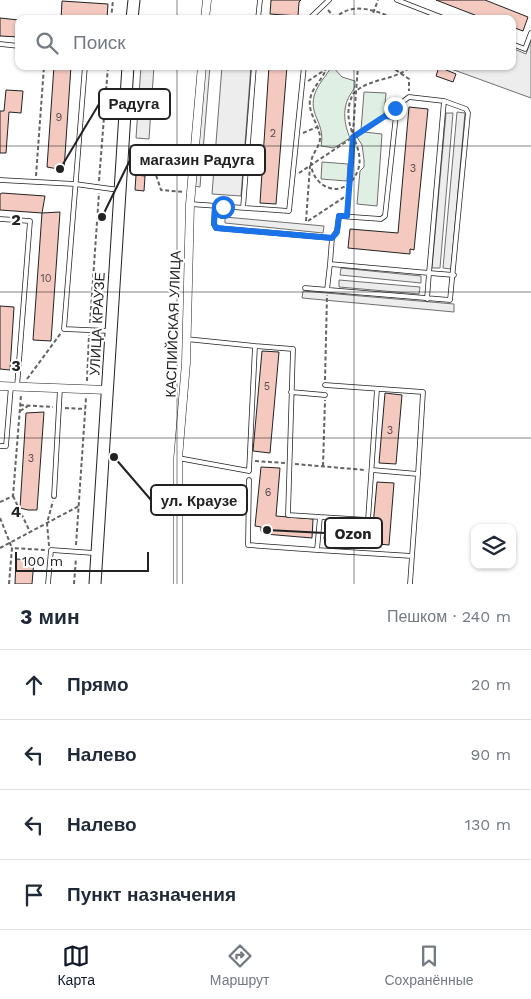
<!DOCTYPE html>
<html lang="ru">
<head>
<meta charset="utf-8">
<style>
  body { margin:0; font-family:"Work Sans",sans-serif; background:#f6f6f7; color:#1f2937 }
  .controls { position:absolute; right:15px; bottom:15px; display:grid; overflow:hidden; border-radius:10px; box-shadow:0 1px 4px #0004 }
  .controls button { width:45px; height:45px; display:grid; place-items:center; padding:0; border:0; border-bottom:1px solid #e0e1e3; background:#fff; color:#1f2937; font:25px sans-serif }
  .scale { position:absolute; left:15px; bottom:12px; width:134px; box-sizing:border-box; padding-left:5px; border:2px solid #222; border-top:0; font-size:14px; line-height:18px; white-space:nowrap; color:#222; -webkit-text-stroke:4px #fff; paint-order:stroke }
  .stop { position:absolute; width:15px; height:15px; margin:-11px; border:4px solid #1a73e8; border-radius:50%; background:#fff }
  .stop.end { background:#1a73e8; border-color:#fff; box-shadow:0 1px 5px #0008 }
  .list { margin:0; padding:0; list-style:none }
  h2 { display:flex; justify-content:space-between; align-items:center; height:65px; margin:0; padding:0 20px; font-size:21px }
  h2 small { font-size:16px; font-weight:400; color:#747a83 }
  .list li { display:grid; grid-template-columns:32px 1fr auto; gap:15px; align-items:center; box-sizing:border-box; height:70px; padding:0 20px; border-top:1px solid #e0e1e3 }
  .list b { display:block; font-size:19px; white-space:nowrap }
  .list em { font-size:16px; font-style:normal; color:#747a83 }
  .icon { flex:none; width:28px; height:28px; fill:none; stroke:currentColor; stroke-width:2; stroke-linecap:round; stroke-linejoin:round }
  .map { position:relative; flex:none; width:531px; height:584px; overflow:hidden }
  .search { position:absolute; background:#fff; box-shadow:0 1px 4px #0004; left:15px; right:15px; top:15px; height:55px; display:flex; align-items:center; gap:12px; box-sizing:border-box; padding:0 18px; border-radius:10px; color:#747a83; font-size:19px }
  .sheet { height:345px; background:#fff }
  nav { display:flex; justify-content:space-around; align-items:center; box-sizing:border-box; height:70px; border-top:1px solid #e0e1e3; background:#fff; font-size:14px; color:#747a83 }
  nav a { display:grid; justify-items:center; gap:2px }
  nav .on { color:#111827 }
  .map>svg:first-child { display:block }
</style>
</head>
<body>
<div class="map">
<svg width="531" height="584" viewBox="0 0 531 584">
  <rect width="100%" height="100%" fill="#fff"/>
  <path fill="#e0efe3" stroke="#6f6f6f" d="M 333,67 L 342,77 L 355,81 C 355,88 354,89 350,95 C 342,108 344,124 350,138 L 334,148 L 321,146 C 327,118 299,112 323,79 C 327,75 328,70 333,67 Z
    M 364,92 L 386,93 L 384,115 L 361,130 Z
    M 364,132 L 382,134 L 377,206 L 357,204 L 360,171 L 364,167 L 364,160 L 362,145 L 357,137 Z
    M 322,162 L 348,164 L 347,181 L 321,179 Z"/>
  <path fill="#ededed" stroke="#6f6f6f" d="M 531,40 L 531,98 L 443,66 L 512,66 L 512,48 L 526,54 Z
    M 141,66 L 154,66 L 149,139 L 136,138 Z
    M 203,66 L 210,66 L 200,187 L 193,186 Z
    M 222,66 L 251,66 L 241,196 L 212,194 Z
    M 457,112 L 465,113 L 451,269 L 443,268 Z
    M 446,113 L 453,113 L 440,268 L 432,268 Z
    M 225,217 L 324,226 L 323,233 L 225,223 Z
    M 341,268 L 421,276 L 421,283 L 340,275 Z
    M 339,280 L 420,287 L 419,294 L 339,287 Z
    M 303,291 L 454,304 L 454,312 L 302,298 Z"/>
  <path fill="#f3c9c0" stroke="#222" d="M 271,0 L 301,0 L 299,2 L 298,16 L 270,14 Z
    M 436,0 L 485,0 L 528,17 L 523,31 L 512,27 L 512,19 L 485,19 Z
    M 62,1 L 108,4 L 107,19 L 61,19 Z
    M 0,18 L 19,20 L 19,37 L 0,36 Z
    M 54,66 L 71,66 L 64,170 L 47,167 Z
    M 269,66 L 287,66 L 276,204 L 260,203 Z
    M 439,67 L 456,74 L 453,82 L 436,76 Z
    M 6,90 L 23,91 L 21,113 L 9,112 L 6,153 L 0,153 L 0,111 L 4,111 Z
    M 409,107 L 428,109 L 414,250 L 410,249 L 410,254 L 348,248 L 350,229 L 398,233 Z
    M 136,175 L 145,176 L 144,191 L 135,190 Z
    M 2,193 L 45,196 L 42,213 L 0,210 L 0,194 Z
    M 60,212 L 51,341 L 33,340 L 42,213 Z
    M 0,306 L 14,307 L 10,370 L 0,369 Z
    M 262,351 L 279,352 L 270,453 L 253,451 Z
    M 385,393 L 402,395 L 396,464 L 379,463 Z
    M 44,412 L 37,510 L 28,510 L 20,508 L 26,413 Z
    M 261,467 L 280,468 L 276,516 L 313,519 L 312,538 L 265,534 L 265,532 L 261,531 L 261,527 L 255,526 Z
    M 377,482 L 394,483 L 389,545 L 324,539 L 326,521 L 373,526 Z
    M 16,559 L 34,560 L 32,584 L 15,584 Z"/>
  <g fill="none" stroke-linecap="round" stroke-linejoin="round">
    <g stroke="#222" stroke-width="5.5">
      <path id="service" d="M 397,0 L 446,19
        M 258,19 L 260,0
        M 309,19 L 329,0
        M 0,44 L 19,46
        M 512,44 L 525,49 L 531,33
        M 85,66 L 64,329 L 110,331
        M 0,180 L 75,184 L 119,190
        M 190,204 L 289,211 L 304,66
        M 215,206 L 214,224 L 216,228 L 332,238 L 330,264 L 429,273 L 444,101 L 409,97 L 397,106 L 385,216 L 381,219 L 339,216 L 337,231 L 332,238
        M 243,208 L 254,66
        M 0,219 L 30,221 L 17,387
        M 305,288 L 450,300 L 468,113 L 466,109 L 444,101
        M 327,290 L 330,264
        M 427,299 L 429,273 L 454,275
        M 255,346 L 293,349 L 288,515 L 368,520 L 377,389
        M 325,385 L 423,392 L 418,474
        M 291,392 L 325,395
        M 0,446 L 6,446 L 11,386
        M 178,458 L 249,471 L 255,346 L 186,339
        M 249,480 L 248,545 L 317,550 L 320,517
        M 54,496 L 60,388
        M 317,550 L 412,556 L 418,474 L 372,470
        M 48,584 L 51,550 L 94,553
        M 410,584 L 412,556"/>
    </g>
    <g stroke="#222" stroke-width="9">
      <path id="minor" d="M 205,19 L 207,0
        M 0,386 L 108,390
        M 178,584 L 178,458 L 186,363 L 190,204 L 202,66"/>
    </g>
    <g stroke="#222" stroke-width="13">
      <path id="secondary" d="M 132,19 L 134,0
        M 95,584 L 128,66"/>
    </g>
    <path stroke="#646464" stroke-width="2" stroke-dasharray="4 2.5" stroke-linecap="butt" d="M 328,10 L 336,19
      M 111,19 L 113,0
      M 334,19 C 352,1 375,10 395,19
      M 371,19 L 378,0
      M 327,66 C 324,79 312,86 310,100 C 308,113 318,123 320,136 C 321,147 311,153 311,164 C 313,187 340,199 354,178 C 373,149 336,129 353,94 C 369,77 394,82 411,66
      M 390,66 L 409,79 L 409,91
      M 308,81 L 331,66
      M 303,133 L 317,127
      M 130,173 L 133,173 L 133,167 L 153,166 L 161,190 L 184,192
      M 299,173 L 385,116 L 389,116
      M 36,176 L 44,66
      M 99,181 L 108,66
      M 347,211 L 358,66
      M 306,221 L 310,166
      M 308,221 L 349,194
      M 90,323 L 99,193
      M 27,379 L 61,333
      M 325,380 L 327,295
      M 87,381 L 89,335
      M 20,405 L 53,407
      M 65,408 L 85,409
      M 20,411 L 28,406
      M 255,461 L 285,463
      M 295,464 L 365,470
      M 323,466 L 325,400
      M 13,496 L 30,532
      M 0,502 L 13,496 L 21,395
      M 0,518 L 12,548
      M 76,545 L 86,398
      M 49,546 L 47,523 L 53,501
      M 0,548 L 79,506
      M 9,584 L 12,548 L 46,550
      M 74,584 L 76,558"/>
    <use href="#service" stroke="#fff" stroke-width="4"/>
    <use href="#minor" stroke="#fff" stroke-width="8"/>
    <use href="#secondary" stroke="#fff" stroke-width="11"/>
  </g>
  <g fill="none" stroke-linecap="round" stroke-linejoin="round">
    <path stroke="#1a73e8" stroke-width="6" d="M 223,207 L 215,206 L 214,224 L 216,228 L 332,238 L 337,232 L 339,216 L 347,216 L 353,137 L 385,116 L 394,117 L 395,108"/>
  </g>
  <path fill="none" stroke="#222" stroke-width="1" stroke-opacity="0.55" d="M 177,0 L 177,19M 354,0 L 354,19M 177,66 L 177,584M 354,66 L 354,584M 0,146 L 531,146M 0,292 L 531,292M 0,438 L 531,438"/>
  <g text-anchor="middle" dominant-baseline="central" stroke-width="4" stroke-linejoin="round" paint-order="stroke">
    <g font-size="11" fill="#564c4a">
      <text x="59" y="117">9</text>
      <text x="273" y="133">2</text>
      <text x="413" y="168">3</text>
      <text x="46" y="278">10</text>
      <text x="267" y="386">5</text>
      <text x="390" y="430">3</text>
      <text x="31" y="458">3</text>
      <text x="268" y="492">6</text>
    </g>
    <g font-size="14" fill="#222" stroke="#fff">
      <text transform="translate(97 324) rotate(-87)">УЛИЦА КРАУЗЕ</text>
      <text transform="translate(173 324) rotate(-88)">КАСПИЙСКАЯ УЛИЦА</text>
    </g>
  </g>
  <g font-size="16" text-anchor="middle" font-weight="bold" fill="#222" stroke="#fff" stroke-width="4" stroke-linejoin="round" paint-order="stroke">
    <text x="16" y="225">2</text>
    <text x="16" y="371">3</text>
    <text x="16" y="517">4</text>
  </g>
  <path fill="none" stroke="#222" stroke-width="2" d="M60 169L99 104M102 217L130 160M114 457L151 500M267 530L325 533"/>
  <g fill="#222" stroke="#fff" stroke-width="2">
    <circle cx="60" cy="169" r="5"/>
    <circle cx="102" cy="217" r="5"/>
    <circle cx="114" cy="457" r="5"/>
    <circle cx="267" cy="530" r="5"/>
  </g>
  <g fill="#fff" stroke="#222" stroke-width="2">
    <rect x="99" y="89" width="71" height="30" rx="5"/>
    <rect x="130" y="145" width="135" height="30" rx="5"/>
    <rect x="151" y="485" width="96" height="30" rx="5"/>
    <rect x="325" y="518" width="57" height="30" rx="5"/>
  </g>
  <g font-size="15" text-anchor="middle" font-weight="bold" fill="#222">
    <text x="134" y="109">Радуга</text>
    <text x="197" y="165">магазин Радуга</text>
    <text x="199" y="506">ул. Краузе</text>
    <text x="353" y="539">Ozon</text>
  </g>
</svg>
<div class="controls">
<button><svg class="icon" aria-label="layers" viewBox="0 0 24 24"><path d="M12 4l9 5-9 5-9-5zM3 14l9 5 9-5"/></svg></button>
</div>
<div class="scale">100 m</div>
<div class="stop" style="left:223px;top:207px"></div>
<div class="stop end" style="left:395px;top:108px"></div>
<div class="search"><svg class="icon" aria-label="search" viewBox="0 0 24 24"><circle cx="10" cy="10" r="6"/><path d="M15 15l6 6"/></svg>Поиск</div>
</div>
<section class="sheet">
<h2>3 мин<small>Пешком · 240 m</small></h2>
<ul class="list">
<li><svg class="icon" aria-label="ahead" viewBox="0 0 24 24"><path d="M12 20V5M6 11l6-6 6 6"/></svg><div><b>Прямо</b></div><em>20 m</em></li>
<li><svg class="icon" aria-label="left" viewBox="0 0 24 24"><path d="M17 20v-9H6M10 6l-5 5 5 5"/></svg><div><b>Налево</b></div><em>90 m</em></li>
<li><svg class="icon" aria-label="left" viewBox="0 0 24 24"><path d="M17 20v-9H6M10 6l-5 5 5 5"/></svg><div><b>Налево</b></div><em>130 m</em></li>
<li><svg class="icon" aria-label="arrive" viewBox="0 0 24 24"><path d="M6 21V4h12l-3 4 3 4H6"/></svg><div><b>Пункт назначения</b></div></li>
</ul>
</section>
<nav>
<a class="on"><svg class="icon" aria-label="map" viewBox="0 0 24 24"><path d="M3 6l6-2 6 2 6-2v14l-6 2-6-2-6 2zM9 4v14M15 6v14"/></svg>Карта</a>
<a><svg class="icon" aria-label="directions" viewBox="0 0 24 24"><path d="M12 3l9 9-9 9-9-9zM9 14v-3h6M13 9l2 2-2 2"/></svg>Маршрут</a>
<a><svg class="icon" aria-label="saved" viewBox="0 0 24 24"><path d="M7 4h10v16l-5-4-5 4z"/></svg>Сохранённые</a>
</nav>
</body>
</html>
